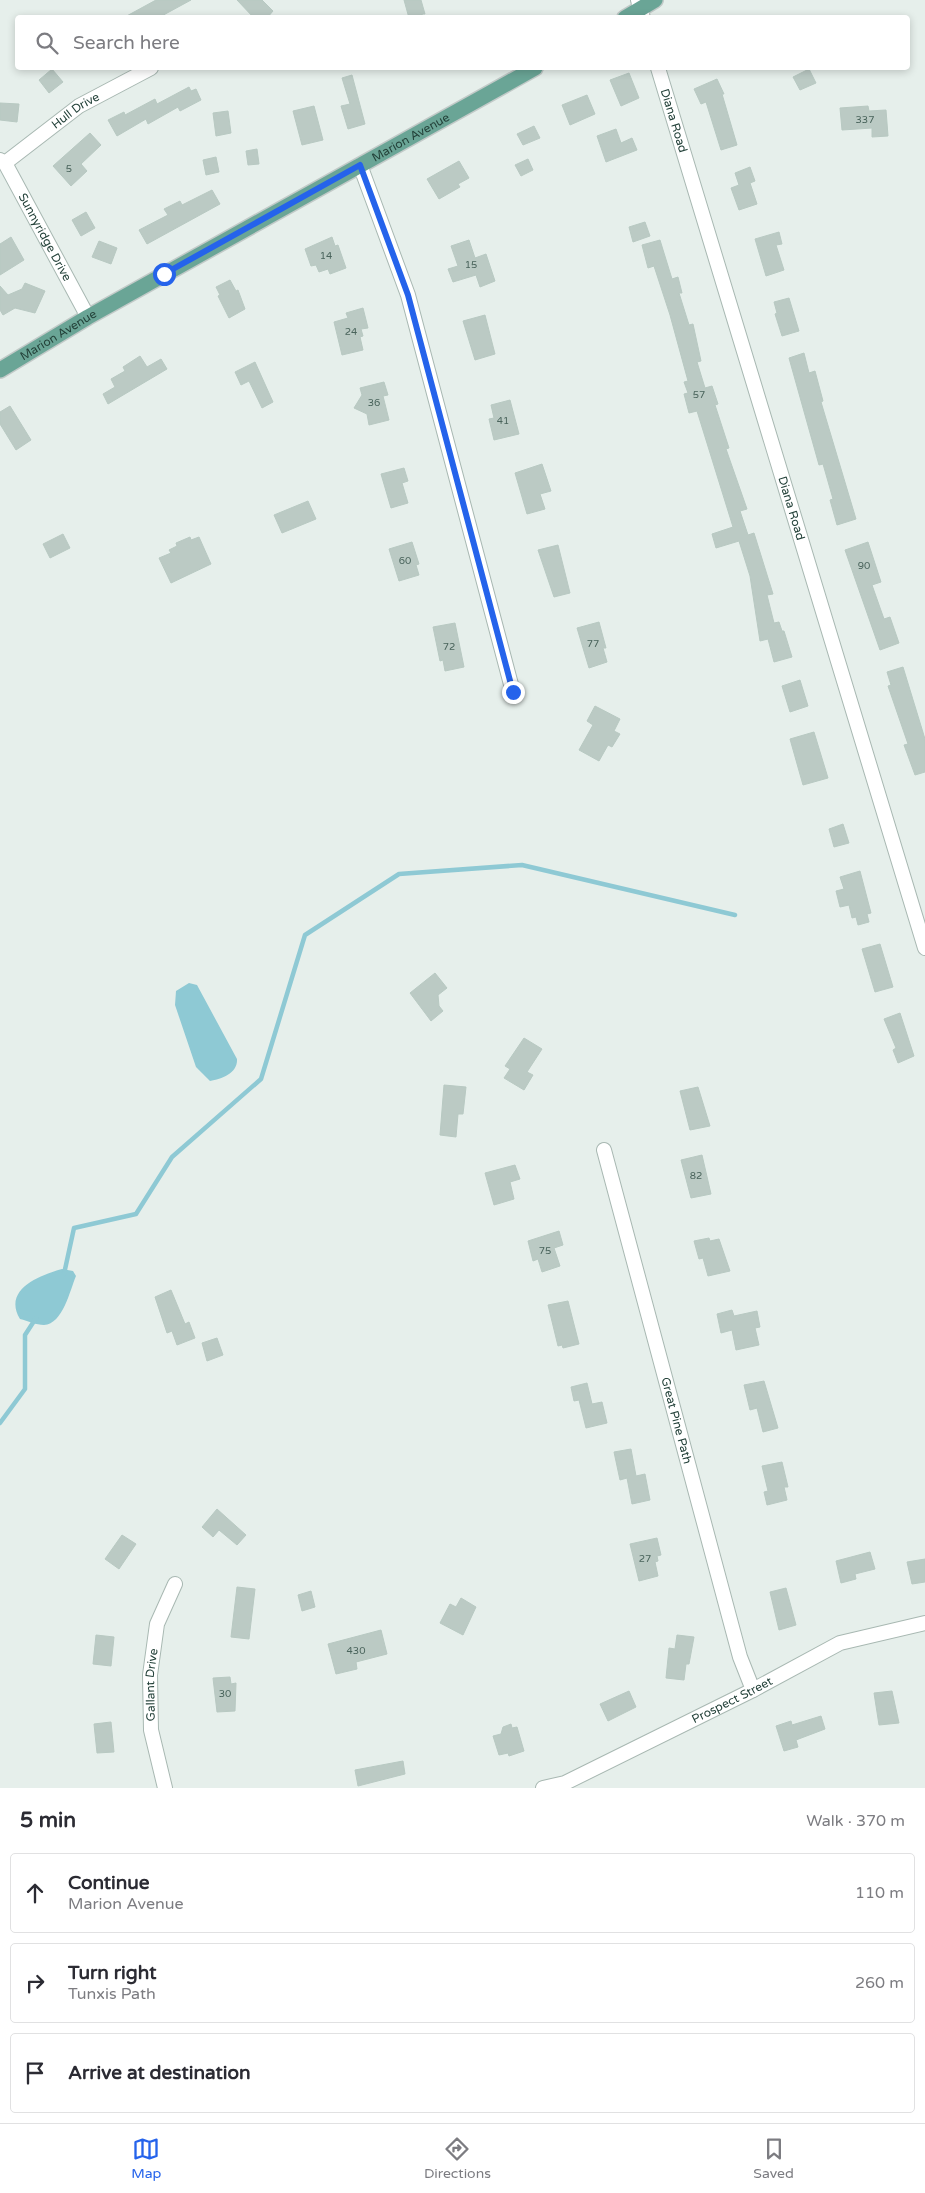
<!DOCTYPE html>
<html lang="en">
<head>
<meta charset="utf-8">
<style>
  body { margin:0; font-family:"Varela Round",sans-serif; background:#f7f7f7; color:#2b2b33 }
  .stop { position:absolute; width:15px; height:15px; margin:-11px; border:4px solid #2563eb; border-radius:50%; background:#fff }
  .stop.end { background:#2563eb; border-color:#fff; box-shadow:0 1px 5px #0008 }
  .list { margin:0; padding:0; list-style:none }
  h2 { display:flex; justify-content:space-between; align-items:center; height:65px; margin:0; padding:0 20px; font-size:21px }
  h2 small { font-size:16px; font-weight:400; color:#7c7c81 }
  .list li { display:grid; grid-template-columns:32px 1fr auto; gap:15px; align-items:center; box-sizing:border-box; height:80px; margin:0 10px 10px; padding:0 10px; border:1px solid #e1e1e2; border-radius:5px }
  .list b { display:block; font-size:19px; white-space:nowrap }
  .list p { margin:0; font-size:16px; white-space:nowrap; color:#7c7c81 }
  .list em { font-size:16px; font-style:normal; color:#7c7c81 }
  .icon { flex:none; width:28px; height:28px; fill:none; stroke:currentColor; stroke-width:2; stroke-linecap:round; stroke-linejoin:round }
  .map { position:relative; flex:none; width:925px; height:1788px; overflow:hidden }
  .search { position:absolute; background:#fff; box-shadow:0 2px 8px #0003; left:15px; right:15px; top:15px; height:55px; display:flex; align-items:center; gap:12px; box-sizing:border-box; padding:0 18px; border-radius:5px; color:#7c7c81; font-size:19px }
  .sheet { height:335px; background:#fff }
  nav { display:flex; justify-content:space-around; align-items:center; box-sizing:border-box; height:70px; border-top:1px solid #e1e1e2; background:#fff; font-size:14px; color:#7c7c81 }
  nav a { display:grid; justify-items:center; gap:2px }
  nav .on { color:#2563eb }
  .map>svg:first-child { display:block }
</style>
</head>
<body>
<div class="map">
<svg width="925" height="1788" viewBox="0 0 925 1788">
  <rect width="100%" height="100%" fill="#e6efeb"/>
  <path fill="#8ec9d4" d="M 189,983 L 197,985 L 237,1059 C 238,1073 222,1079 210,1081 L 196,1067 L 175,1005 L 176,991 Z
    M 62,1269 L 73,1271 L 76,1276 C 70,1290 63,1324 44,1325 C 36,1325 28,1321 20,1319 C 2,1289 41,1275 62,1269 Z"/>
  <g fill="none" stroke-linecap="round" stroke-linejoin="round">
    <path stroke="#8ec9d4" stroke-width="4.5" d="M 64,1274 L 74,1228 L 136,1214 L 172,1157 L 261,1079 L 305,935 L 399,874 L 522,865 L 735,915
      M 0,1423 L 25,1389 L 25,1335 L 36,1318"/>
  </g>
  <path fill="#bbcac4" stroke="#b8c9c2" d="M 156,0 L 191,0 L 158,18 L 123,18 Z
    M 237,0 L 262,0 L 273,11 L 267,18 L 254,18 Z
    M 404,0 L 421,0 L 425,14 L 422,14 L 423,18 L 409,18 Z
    M 52,69 L 63,82 L 49,93 L 39,80 Z
    M 809,69 L 816,83 L 800,90 L 793,77 Z
    M 629,73 L 639,98 L 621,106 L 610,80 Z
    M 352,75 L 365,124 L 348,129 L 341,106 L 350,104 L 342,78 Z
    M 717,79 L 724,94 L 722,94 L 737,145 L 721,150 L 706,102 L 701,104 L 694,89 Z
    M 189,87 L 191,91 L 196,89 L 201,100 L 180,111 L 178,107 L 148,124 L 146,119 L 117,136 L 108,120 L 124,112 L 125,115 L 155,99 L 157,104 Z
    M 587,95 L 595,114 L 570,125 L 562,105 Z
    M 0,103 L 19,104 L 17,122 L 0,120 Z
    M 314,106 L 323,140 L 302,145 L 293,111 Z
    M 868,106 L 869,111 L 886,110 L 888,136 L 872,137 L 872,128 L 842,130 L 840,108 Z
    M 228,111 L 231,133 L 216,136 L 213,113 Z
    M 534,126 L 540,138 L 523,145 L 517,134 Z
    M 616,129 L 621,143 L 632,138 L 637,150 L 606,162 L 597,136 Z
    M 90,133 L 101,145 L 81,164 L 87,171 L 71,186 L 53,166 Z
    M 257,149 L 259,164 L 248,165 L 246,151 Z
    M 216,157 L 219,172 L 206,175 L 203,160 Z
    M 528,159 L 533,170 L 521,176 L 515,165 Z
    M 459,161 L 469,178 L 458,184 L 460,187 L 439,199 L 427,179 Z
    M 750,167 L 755,181 L 750,183 L 757,204 L 739,210 L 731,188 L 739,185 L 735,173 Z
    M 212,190 L 220,204 L 147,244 L 139,230 L 168,215 L 164,209 L 180,201 L 182,205 Z
    M 86,212 L 95,228 L 81,236 L 72,220 Z
    M 645,222 L 650,236 L 633,242 L 629,227 Z
    M 779,232 L 782,244 L 776,245 L 784,270 L 766,276 L 755,239 Z
    M 11,237 L 24,260 L 0,275 L 0,244 Z
    M 332,237 L 335,246 L 338,245 L 346,268 L 330,274 L 328,269 L 319,272 L 316,265 L 311,266 L 305,249 Z
    M 469,240 L 475,258 L 486,254 L 495,281 L 480,287 L 476,275 L 453,282 L 448,269 L 458,266 L 451,246 Z
    M 660,240 L 672,279 L 678,277 L 682,293 L 679,293 L 689,325 L 693,324 L 701,361 L 697,362 L 705,388 L 712,386 L 718,404 L 715,405 L 729,448 L 726,449 L 747,509 L 740,511 L 748,535 L 754,533 L 773,594 L 767,595 L 774,623 L 779,622 L 782,631 L 784,631 L 792,657 L 774,662 L 768,639 L 760,641 L 750,576 L 739,541 L 716,548 L 712,534 L 733,527 L 697,411 L 689,413 L 684,394 L 688,393 L 684,382 L 688,381 L 670,315 L 654,266 L 648,268 L 642,245 Z
    M 99,241 L 117,248 L 111,264 L 92,257 Z
    M 230,280 L 236,291 L 238,290 L 245,309 L 229,318 L 218,296 L 220,295 L 216,287 Z
    M 25,283 L 45,291 L 35,313 L 15,308 L 3,315 L 0,310 L 0,286 L 8,295 L 22,289 Z
    M 789,298 L 799,331 L 782,336 L 775,314 L 777,313 L 774,302 Z
    M 363,308 L 368,328 L 361,329 L 363,336 L 360,337 L 363,350 L 342,355 L 334,322 L 348,318 L 346,313 Z
    M 485,315 L 495,354 L 475,360 L 463,321 Z
    M 804,353 L 809,373 L 815,371 L 823,401 L 821,402 L 856,519 L 837,525 L 830,500 L 833,499 L 823,464 L 819,465 L 789,358 Z
    M 140,356 L 147,367 L 161,359 L 167,369 L 108,404 L 103,394 L 115,387 L 111,379 L 125,371 L 123,367 Z
    M 255,362 L 273,402 L 262,408 L 249,381 L 241,385 L 235,372 Z
    M 384,382 L 388,395 L 383,396 L 389,420 L 369,425 L 367,414 L 354,408 L 362,395 L 360,388 Z
    M 510,400 L 519,434 L 494,440 L 489,419 L 494,418 L 491,405 Z
    M 10,406 L 31,440 L 16,450 L 0,424 L 0,412 Z
    M 542,464 L 551,491 L 540,494 L 545,509 L 527,514 L 515,473 Z
    M 404,468 L 408,481 L 402,483 L 408,503 L 391,508 L 381,474 Z
    M 308,501 L 316,519 L 282,533 L 274,515 Z
    M 63,534 L 70,548 L 50,558 L 43,544 Z
    M 190,537 L 191,540 L 199,537 L 211,564 L 171,583 L 159,558 L 171,553 L 169,550 L 177,546 L 176,543 Z
    M 412,542 L 419,564 L 416,565 L 419,575 L 399,581 L 389,549 Z
    M 868,542 L 881,582 L 872,585 L 884,619 L 890,617 L 899,643 L 880,650 L 845,550 Z
    M 558,545 L 570,593 L 554,597 L 538,550 Z
    M 599,622 L 606,648 L 603,648 L 607,662 L 589,668 L 577,628 Z
    M 455,623 L 464,667 L 445,671 L 443,660 L 440,661 L 433,627 Z
    M 903,667 L 925,739 L 925,772 L 915,775 L 904,745 L 908,744 L 888,686 L 891,685 L 887,672 Z
    M 800,680 L 808,706 L 790,712 L 782,686 Z
    M 595,706 L 620,719 L 614,731 L 620,734 L 612,747 L 608,745 L 599,761 L 579,750 L 593,725 L 587,721 Z
    M 814,732 L 828,778 L 803,785 L 790,739 Z
    M 843,824 L 849,843 L 834,847 L 829,829 Z
    M 860,871 L 871,913 L 867,914 L 869,922 L 858,925 L 856,917 L 852,918 L 849,905 L 840,907 L 836,891 L 844,889 L 840,877 Z
    M 880,944 L 893,987 L 875,992 L 862,949 Z
    M 435,973 L 447,988 L 438,995 L 439,1006 L 443,1011 L 431,1021 L 410,993 Z
    M 900,1013 L 914,1056 L 898,1063 L 893,1050 L 896,1048 L 884,1019 Z
    M 524,1038 L 542,1049 L 527,1072 L 533,1075 L 524,1090 L 504,1078 L 510,1069 L 505,1066 Z
    M 444,1085 L 466,1087 L 463,1114 L 458,1114 L 456,1137 L 440,1135 Z
    M 698,1087 L 710,1126 L 690,1130 L 680,1091 Z
    M 702,1155 L 711,1194 L 691,1198 L 681,1160 Z
    M 515,1165 L 520,1179 L 510,1182 L 514,1199 L 494,1205 L 485,1173 Z
    M 559,1231 L 563,1245 L 554,1248 L 560,1266 L 542,1272 L 538,1259 L 533,1261 L 528,1241 Z
    M 709,1238 L 710,1241 L 719,1239 L 730,1271 L 708,1276 L 703,1258 L 699,1259 L 694,1241 Z
    M 171,1290 L 185,1324 L 189,1322 L 195,1338 L 177,1345 L 172,1331 L 167,1333 L 155,1297 Z
    M 568,1301 L 579,1344 L 563,1348 L 562,1345 L 558,1346 L 548,1305 Z
    M 732,1310 L 734,1316 L 757,1311 L 760,1327 L 755,1328 L 759,1345 L 736,1350 L 732,1330 L 721,1333 L 717,1314 Z
    M 217,1338 L 223,1355 L 207,1361 L 202,1343 Z
    M 764,1381 L 778,1428 L 763,1432 L 757,1408 L 750,1410 L 744,1385 Z
    M 587,1383 L 592,1404 L 602,1402 L 607,1423 L 586,1428 L 579,1400 L 574,1401 L 571,1387 Z
    M 631,1449 L 636,1476 L 645,1474 L 650,1500 L 632,1504 L 627,1478 L 620,1480 L 614,1452 Z
    M 782,1462 L 788,1487 L 784,1487 L 787,1500 L 767,1505 L 764,1492 L 768,1491 L 762,1466 Z
    M 217,1509 L 246,1535 L 237,1545 L 219,1530 L 213,1537 L 202,1527 Z
    M 122,1535 L 136,1544 L 119,1569 L 105,1559 Z
    M 657,1538 L 661,1555 L 657,1556 L 658,1561 L 655,1562 L 658,1576 L 639,1581 L 630,1544 Z
    M 870,1552 L 875,1569 L 855,1574 L 856,1579 L 841,1583 L 836,1561 Z
    M 925,1559 L 925,1582 L 912,1584 L 907,1562 Z
    M 237,1587 L 255,1589 L 249,1639 L 231,1637 Z
    M 786,1588 L 796,1625 L 779,1630 L 770,1592 Z
    M 311,1591 L 315,1607 L 302,1611 L 298,1595 Z
    M 461,1598 L 476,1607 L 463,1635 L 440,1623 L 450,1604 L 456,1607 Z
    M 381,1630 L 387,1654 L 356,1662 L 357,1669 L 336,1674 L 328,1644 Z
    M 96,1635 L 114,1637 L 111,1666 L 93,1664 Z
    M 677,1635 L 694,1637 L 689,1664 L 686,1664 L 684,1680 L 666,1678 L 669,1648 L 675,1649 Z
    M 230,1677 L 231,1684 L 236,1683 L 235,1711 L 217,1712 L 213,1678 Z
    M 629,1691 L 636,1707 L 608,1721 L 600,1704 Z
    M 892,1691 L 899,1723 L 879,1725 L 874,1693 Z
    M 821,1716 L 825,1729 L 796,1740 L 798,1747 L 784,1751 L 776,1726 L 791,1721 L 792,1725 Z
    M 111,1722 L 114,1752 L 97,1753 L 94,1724 Z
    M 511,1724 L 512,1728 L 517,1727 L 524,1751 L 509,1756 L 508,1753 L 499,1755 L 493,1736 L 501,1734 L 503,1727 Z
    M 403,1761 L 405,1774 L 358,1786 L 355,1770 Z"/>
  <g fill="none" stroke-linecap="round" stroke-linejoin="round">
    <g stroke="#a8b8b2" stroke-width="16">
      <g id="minor">
        <path d="M 638,0 L 643,18"/>
        <path id="s1" d="M 658,68 L 925,948"/>
        <path id="s2" d="M 0,160 L 5,163 L 88,317"/>
        <path id="s3" d="M 5,163 L 79,106 L 151,68"/>
        <path d="M 360,165 L 408,295 L 513,692"/>
        <path id="s4" d="M 604,1150 L 740,1657 L 753,1690"/>
        <path id="s5" d="M 165,1788 L 151,1730 L 150,1675 L 157,1624 L 175,1584"/>
        <path id="s6" d="M 543,1788 L 565,1783 L 753,1690 L 840,1643 L 925,1623"/>
      </g>
    </g>
    <g stroke="#c2cac8" stroke-width="18">
      <g id="major">
        <path d="M 625,18 L 655,0"/>
        <path id="s7" d="M 0,370 L 88,317 L 535,68"/>
      </g>
    </g>
    <use href="#minor" stroke="#fff" stroke-width="14"/>
    <use href="#major" stroke="#6aa596" stroke-width="15"/>
  </g>
  <g fill="none" stroke-linecap="round" stroke-linejoin="round">
    <path stroke="#2563eb" stroke-width="6" d="M 164,274 L 360,165 L 408,295 L 513,692"/>
  </g>
  <g text-anchor="middle" dominant-baseline="central" stroke-width="4" stroke-linejoin="round" paint-order="stroke">
    <g font-size="10" fill="#4a645c">
      <text x="865" y="120">337</text>
      <text x="69" y="169">5</text>
      <text x="326" y="256">14</text>
      <text x="471" y="265">15</text>
      <text x="351" y="332">24</text>
      <text x="699" y="395">57</text>
      <text x="374" y="403">36</text>
      <text x="503" y="421">41</text>
      <text x="405" y="561">60</text>
      <text x="864" y="566">90</text>
      <text x="593" y="644">77</text>
      <text x="449" y="647">72</text>
      <text x="696" y="1176">82</text>
      <text x="545" y="1251">75</text>
      <text x="645" y="1559">27</text>
      <text x="356" y="1651">430</text>
      <text x="225" y="1694">30</text>
    </g>
    <g font-size="12" fill="#24423a" stroke="#f7fbf9">
      <text stroke="none"><textPath href="#s3" startOffset="88">Hull Drive</textPath></text>
      <text stroke="none"><textPath href="#s1" startOffset="55">Diana Road</textPath></text>
      <text stroke="none"><textPath href="#s7" startOffset="472">Marion Avenue</textPath></text>
      <text stroke="none"><textPath href="#s2" startOffset="90">Sunnyridge Drive</textPath></text>
      <text stroke="none"><textPath href="#s7" startOffset="68">Marion Avenue</textPath></text>
      <text stroke="none"><textPath href="#s1" startOffset="460">Diana Road</textPath></text>
      <text stroke="none"><textPath href="#s4" startOffset="280">Great Pine Path</textPath></text>
      <text stroke="none"><textPath href="#s5" startOffset="105">Gallant Drive</textPath></text>
      <text stroke="none"><textPath href="#s6" startOffset="209">Prospect Street</textPath></text>
    </g>
  </g>
</svg>
<div class="stop" style="left:164px;top:274px"></div>
<div class="stop end" style="left:513px;top:692px"></div>
<div class="search"><svg class="icon" aria-label="search" viewBox="0 0 24 24"><circle cx="10" cy="10" r="6"/><path d="M15 15l6 6"/></svg>Search here</div>
</div>
<section class="sheet">
<h2>5 min<small>Walk · 370 m</small></h2>
<ul class="list">
<li><svg class="icon" aria-label="ahead" viewBox="0 0 24 24"><path d="M12 20V5M6 11l6-6 6 6"/></svg><div><b>Continue</b><p>Marion Avenue</p></div><em>110 m</em></li>
<li><svg class="icon" aria-label="right" viewBox="0 0 24 24"><path d="M7 20v-9h11M14 6l5 5-5 5"/></svg><div><b>Turn right</b><p>Tunxis Path</p></div><em>260 m</em></li>
<li><svg class="icon" aria-label="arrive" viewBox="0 0 24 24"><path d="M6 21V4h12l-3 4 3 4H6"/></svg><div><b>Arrive at destination</b></div></li>
</ul>
</section>
<nav>
<a class="on"><svg class="icon" aria-label="map" viewBox="0 0 24 24"><path d="M3 6l6-2 6 2 6-2v14l-6 2-6-2-6 2zM9 4v14M15 6v14"/></svg>Map</a>
<a><svg class="icon" aria-label="directions" viewBox="0 0 24 24"><path d="M12 3l9 9-9 9-9-9zM9 14v-3h6M13 9l2 2-2 2"/></svg>Directions</a>
<a><svg class="icon" aria-label="saved" viewBox="0 0 24 24"><path d="M7 4h10v16l-5-4-5 4z"/></svg>Saved</a>
</nav>
</body>
</html>
